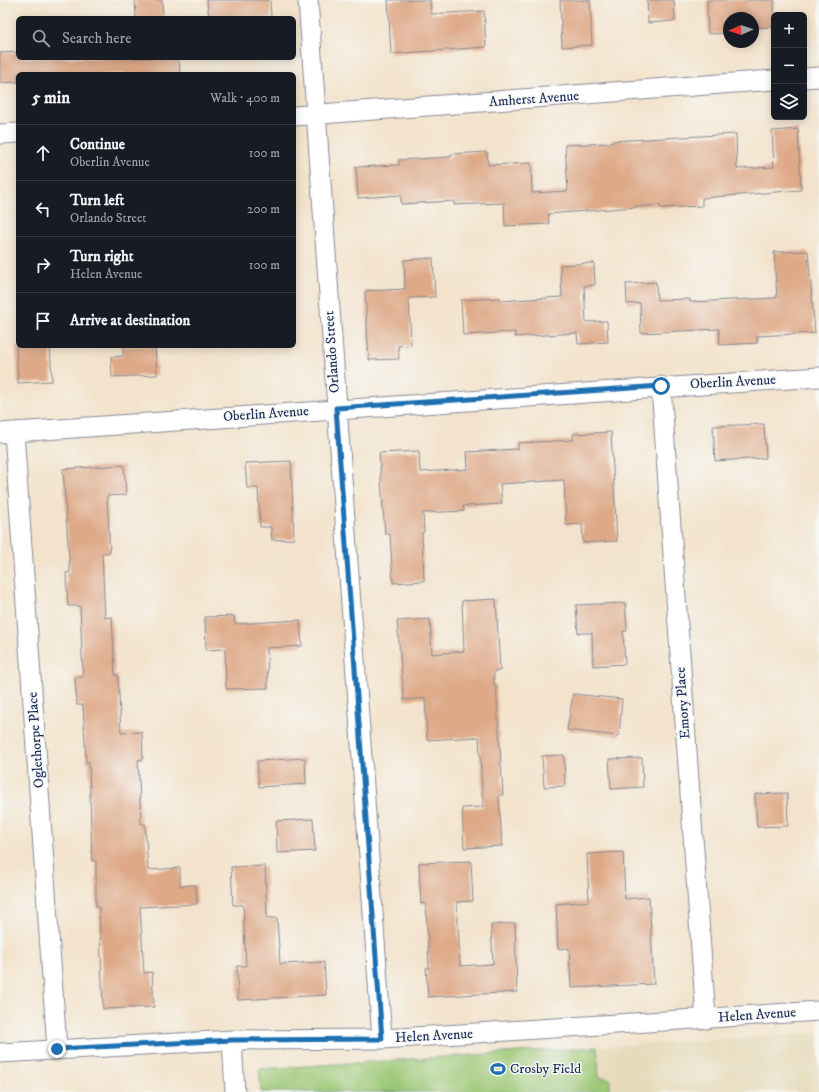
<!DOCTYPE html>
<html lang="en">
<head>
<meta charset="utf-8">
<style>
  body { margin:0; font-family:"IM FELL DW Pica",serif; background:#242831; color:#f1f3f6 }
  .controls { position:absolute; right:12px; top:12px; display:grid; overflow:hidden; border-radius:6px; box-shadow:0 2px 10px #0003 }
  .controls button { width:36px; height:36px; display:grid; place-items:center; padding:0; border:0; border-bottom:1px solid #363941; background:#171b24; color:#f1f3f6; font:20px sans-serif }
  .compass { position:absolute; left:723px; top:12px; width:36px; height:36px; border-radius:50%; background:#171b24; box-shadow:0 2px 10px #0003; rotate:267deg }
  .stop { position:absolute; width:12px; height:12px; margin:-9px; border:3px solid #1f6fb2; border-radius:50%; background:#fff }
  .stop.end { background:#1f6fb2; border-color:#fff; box-shadow:0 1px 4px #0008 }
  .list { margin:0; padding:0; list-style:none }
  h2 { display:flex; justify-content:space-between; align-items:center; height:52px; margin:0; padding:0 16px; font-size:17px }
  h2 small { font-size:13px; font-weight:400; color:#9ea1a6 }
  .list li { display:grid; grid-template-columns:26px 1fr auto; gap:12px; align-items:center; box-sizing:border-box; height:56px; padding:0 16px; border-top:1px solid #363941 }
  .list b { display:block; font-size:15px; white-space:nowrap }
  .list p { margin:0; font-size:13px; white-space:nowrap; color:#9ea1a6 }
  .list em { font-size:13px; font-style:normal; color:#9ea1a6 }
  .icon { flex:none; width:22px; height:22px; fill:none; stroke:currentColor; stroke-width:2; stroke-linecap:round; stroke-linejoin:round }
  .map { position:relative; flex:none; width:819px; height:1092px; overflow:hidden }
  .search { position:absolute; background:#171b24; box-shadow:0 2px 10px #0003; left:16px; top:16px; width:280px; height:44px; display:flex; align-items:center; gap:10px; box-sizing:border-box; padding:0 14px; border-radius:6px; color:#9ea1a6; font-size:15px }
  .panel { position:absolute; background:#171b24; box-shadow:0 2px 10px #0003; left:16px; top:72px; width:280px; height:276px; border-radius:6px }
  .map>svg:first-child { display:block }
</style>
</head>
<body>
<div class="map">
<svg width="819" height="1092" viewBox="0 0 819 1092">
  <rect width="100%" height="100%" fill="#f6f6f2"/>
  <filter id="ink" filterUnits="userSpaceOnUse"><feTurbulence type="fractalNoise" baseFrequency=".025" numOctaves="2"/><feDisplacementMap in="SourceGraphic" scale="8" xChannelSelector="R" yChannelSelector="G"/><feConvolveMatrix kernelMatrix="1 2 1 2 8 2 1 2 1" color-interpolation-filters="sRGB"/></filter>
  <filter id="wash" filterUnits="userSpaceOnUse"><feTurbulence type="fractalNoise" baseFrequency=".012" numOctaves="4" result="noise"/><feDisplacementMap in="SourceGraphic" scale="16" xChannelSelector="R" yChannelSelector="G"/><feGaussianBlur stdDeviation="0.9" result="paint"/><feColorMatrix in="noise" values="0 0 0 0 0 0 0 0 0 0 0 0 0 0 0 0 0 1.4 0 .05"/><feComposite in="paint" operator="in"/></filter>
  <g filter="url(#wash)">
    <rect width="100%" height="100%" fill="#f3e3cc"/>
    <path fill="#e6daba" d="M 819,1033 L 819,1092 L 398,1092 L 396,1060 Z"/>
    <path fill="#9cc876" stroke="#5c7c6a" d="M 597,1047 L 599,1077 L 610,1079 L 610,1092 L 261,1092 L 259,1069 Z"/>
    <g id="blocks">
      <path fill="#dea987" d="M 135,0 L 162,0 L 163,18 L 136,18 Z
        M 207,0 L 270,0 L 271,18 L 209,18 Z
        M 388,0 L 430,0 L 431,14 L 484,11 L 486,47 L 391,54 Z
        M 560,0 L 590,0 L 592,45 L 562,47 Z
        M 647,0 L 674,0 L 675,21 L 648,23 Z
        M 707,0 L 774,0 L 774,27 L 753,28 L 753,18 L 729,18 L 729,33 L 708,34 Z
        M 18,52 L 18,58 L 179,58 L 180,74 L 18,74 L 18,82 L 0,83 L 0,53 Z
        M 798,129 L 801,190 L 702,198 L 702,206 L 660,208 L 660,205 L 548,214 L 549,224 L 505,226 L 504,203 L 454,205 L 454,201 L 401,204 L 401,195 L 358,198 L 356,167 L 399,165 L 399,160 L 451,157 L 451,154 L 487,152 L 488,165 L 531,163 L 532,193 L 568,191 L 565,145 L 611,143 L 611,141 L 736,134 L 737,169 L 774,167 L 772,131 Z
        M 808,251 L 815,333 L 757,336 L 757,343 L 720,345 L 719,329 L 641,333 L 640,303 L 627,304 L 626,284 L 656,282 L 657,300 L 690,299 L 690,302 L 775,298 L 777,297 L 774,252 Z
        M 433,258 L 435,297 L 409,298 L 411,345 L 398,346 L 399,359 L 369,360 L 365,291 L 405,289 L 404,260 Z
        M 594,263 L 595,285 L 584,286 L 586,322 L 607,321 L 608,342 L 578,344 L 577,333 L 515,337 L 515,332 L 463,335 L 461,300 L 500,298 L 500,301 L 562,297 L 560,265 Z
        M 16,346 L 50,346 L 52,381 L 18,383 Z
        M 123,346 L 155,346 L 157,375 L 112,377 L 111,357 L 123,356 Z
        M 764,424 L 766,458 L 715,461 L 713,426 Z
        M 611,432 L 617,541 L 583,543 L 582,524 L 566,525 L 564,480 L 500,484 L 502,504 L 463,506 L 464,511 L 423,513 L 424,532 L 422,532 L 424,581 L 393,583 L 390,534 L 385,534 L 379,453 L 419,451 L 420,472 L 468,469 L 467,452 L 518,449 L 518,443 L 573,440 L 573,434 Z
        M 291,461 L 294,539 L 272,540 L 271,527 L 260,527 L 258,488 L 247,488 L 245,463 Z
        M 124,465 L 126,495 L 107,496 L 110,553 L 102,553 L 105,618 L 112,617 L 115,675 L 118,675 L 121,733 L 142,732 L 143,759 L 138,760 L 141,824 L 145,824 L 148,870 L 180,868 L 180,886 L 196,885 L 197,904 L 140,907 L 144,973 L 152,972 L 154,1007 L 103,1009 L 99,907 L 96,907 L 96,861 L 92,861 L 89,762 L 86,762 L 83,705 L 77,705 L 75,677 L 83,677 L 80,606 L 68,606 L 66,573 L 70,572 L 63,469 Z
        M 496,599 L 500,671 L 494,671 L 494,685 L 496,685 L 503,795 L 499,795 L 502,846 L 464,848 L 462,808 L 483,807 L 479,737 L 427,740 L 425,698 L 404,700 L 397,621 L 430,619 L 432,654 L 464,651 L 462,601 Z
        M 625,603 L 627,631 L 623,631 L 625,664 L 593,666 L 592,633 L 578,633 L 576,605 Z
        M 234,616 L 235,624 L 300,620 L 302,646 L 267,648 L 268,688 L 226,689 L 225,649 L 206,650 L 205,617 Z
        M 573,694 L 622,699 L 619,736 L 567,730 Z
        M 564,755 L 565,786 L 544,787 L 542,756 Z
        M 305,758 L 306,784 L 259,787 L 257,761 Z
        M 642,758 L 643,787 L 611,789 L 609,759 Z
        M 787,793 L 788,826 L 757,827 L 755,794 Z
        M 313,819 L 315,851 L 277,853 L 276,821 Z
        M 623,852 L 625,899 L 649,897 L 654,984 L 571,988 L 569,948 L 558,949 L 556,904 L 589,901 L 587,854 Z
        M 471,861 L 473,901 L 457,902 L 460,966 L 493,964 L 491,925 L 515,923 L 517,992 L 428,997 L 426,968 L 429,968 L 426,903 L 421,904 L 419,863 Z
        M 265,866 L 267,918 L 277,918 L 280,964 L 324,962 L 326,995 L 238,1000 L 237,966 L 246,966 L 243,905 L 233,905 L 231,867 Z"/>
    </g>
  </g>
  <g filter="url(#ink)">
    <use href="#blocks" fill-opacity="0" stroke="#878995" stroke-width="1"/>
    <g fill="none" stroke-linecap="round" stroke-linejoin="round">
      <g stroke="#878995" stroke-width="21">
        <path id="minor" d="M 308,0 L 382,1039
          M 804,78 L 819,77
          M 294,116 L 774,80
          M 0,134 L 18,133
          M 661,386 L 706,1019
          M 14,432 L 57,1049
          M 0,433 L 819,377
          M 232,1040 L 235,1092
          M 0,1053 L 232,1040 L 382,1039 L 819,1011"/>
      </g>
      <use href="#minor" stroke="#fff" stroke-width="19"/>
    </g>
  </g>
  <g fill="none" stroke-linecap="round" stroke-linejoin="round" filter="url(#ink)">
    <path stroke="#1f6fb2" stroke-width="5" d="M 57,1049 L 232,1040 L 382,1039 L 336,408 L 661,386"/>
  </g>
  <defs>
    <g id="stadium-bare" transform="scale(1.2)"><path d="M0-5a6.5 5 0 1 0 0 10a6.5 5 0 1 0 0-10ZM-3.5-1.8h7v3.6h-7Z" fill="#1f6fb2" stroke="#f6f6f2" stroke-width="2.5" paint-order="stroke"/></g>
  </defs>
  <g fill-rule="evenodd">
    <use href="#stadium-bare" x="498" y="1069"/>
  </g>
  <g text-anchor="middle" dominant-baseline="central" stroke-width="3" stroke-linejoin="round" paint-order="stroke">
    <g font-size="14" fill="#1b2f5e" stroke="#f6f6f2">
      <text transform="translate(534 99) rotate(-4)">Amherst Avenue</text>
      <text transform="translate(332 352) rotate(-94)">Orlando Street</text>
      <text transform="translate(733 382) rotate(-3)">Oberlin Avenue</text>
      <text transform="translate(266 414) rotate(-4)">Oberlin Avenue</text>
      <text transform="translate(683 703) rotate(-94)">Emory Place</text>
      <text transform="translate(36 740) rotate(-94)">Oglethorpe Place</text>
      <text transform="translate(757 1015) rotate(-4)">Helen Avenue</text>
      <text transform="translate(434 1036) rotate(-3)">Helen Avenue</text>
    </g>
    <g font-size="14" fill="#1b2f5e" stroke="#f6f6f2" text-anchor="start">
      <text x="510" y="1069">Crosby Field</text>
    </g>
  </g>
</svg>
<div class="controls">
<button>+</button>
<button>−</button>
<button><svg class="icon" aria-label="layers" viewBox="0 0 24 24"><path d="M12 4l9 5-9 5-9-5zM3 14l9 5 9-5"/></svg></button>
</div>
<svg class="compass" viewBox="-18 -18 36 36"><path d="M0-13l5 13h-10z" fill="#e53935"/><path d="M0 13l5-13h-10z" fill="#9ea1a6"/></svg>
<div class="stop" style="left:661px;top:386px"></div>
<div class="stop end" style="left:57px;top:1049px"></div>
<div class="search"><svg class="icon" aria-label="search" viewBox="0 0 24 24"><circle cx="10" cy="10" r="6"/><path d="M15 15l6 6"/></svg>Search here</div>
<section class="panel">
<h2>5 min<small>Walk · 400 m</small></h2>
<ul class="list">
<li><svg class="icon" aria-label="ahead" viewBox="0 0 24 24"><path d="M12 20V5M6 11l6-6 6 6"/></svg><div><b>Continue</b><p>Oberlin Avenue</p></div><em>100 m</em></li>
<li><svg class="icon" aria-label="left" viewBox="0 0 24 24"><path d="M17 20v-9H6M10 6l-5 5 5 5"/></svg><div><b>Turn left</b><p>Orlando Street</p></div><em>200 m</em></li>
<li><svg class="icon" aria-label="right" viewBox="0 0 24 24"><path d="M7 20v-9h11M14 6l5 5-5 5"/></svg><div><b>Turn right</b><p>Helen Avenue</p></div><em>100 m</em></li>
<li><svg class="icon" aria-label="arrive" viewBox="0 0 24 24"><path d="M6 21V4h12l-3 4 3 4H6"/></svg><div><b>Arrive at destination</b></div></li>
</ul>
</section>
</div>
</body>
</html>
